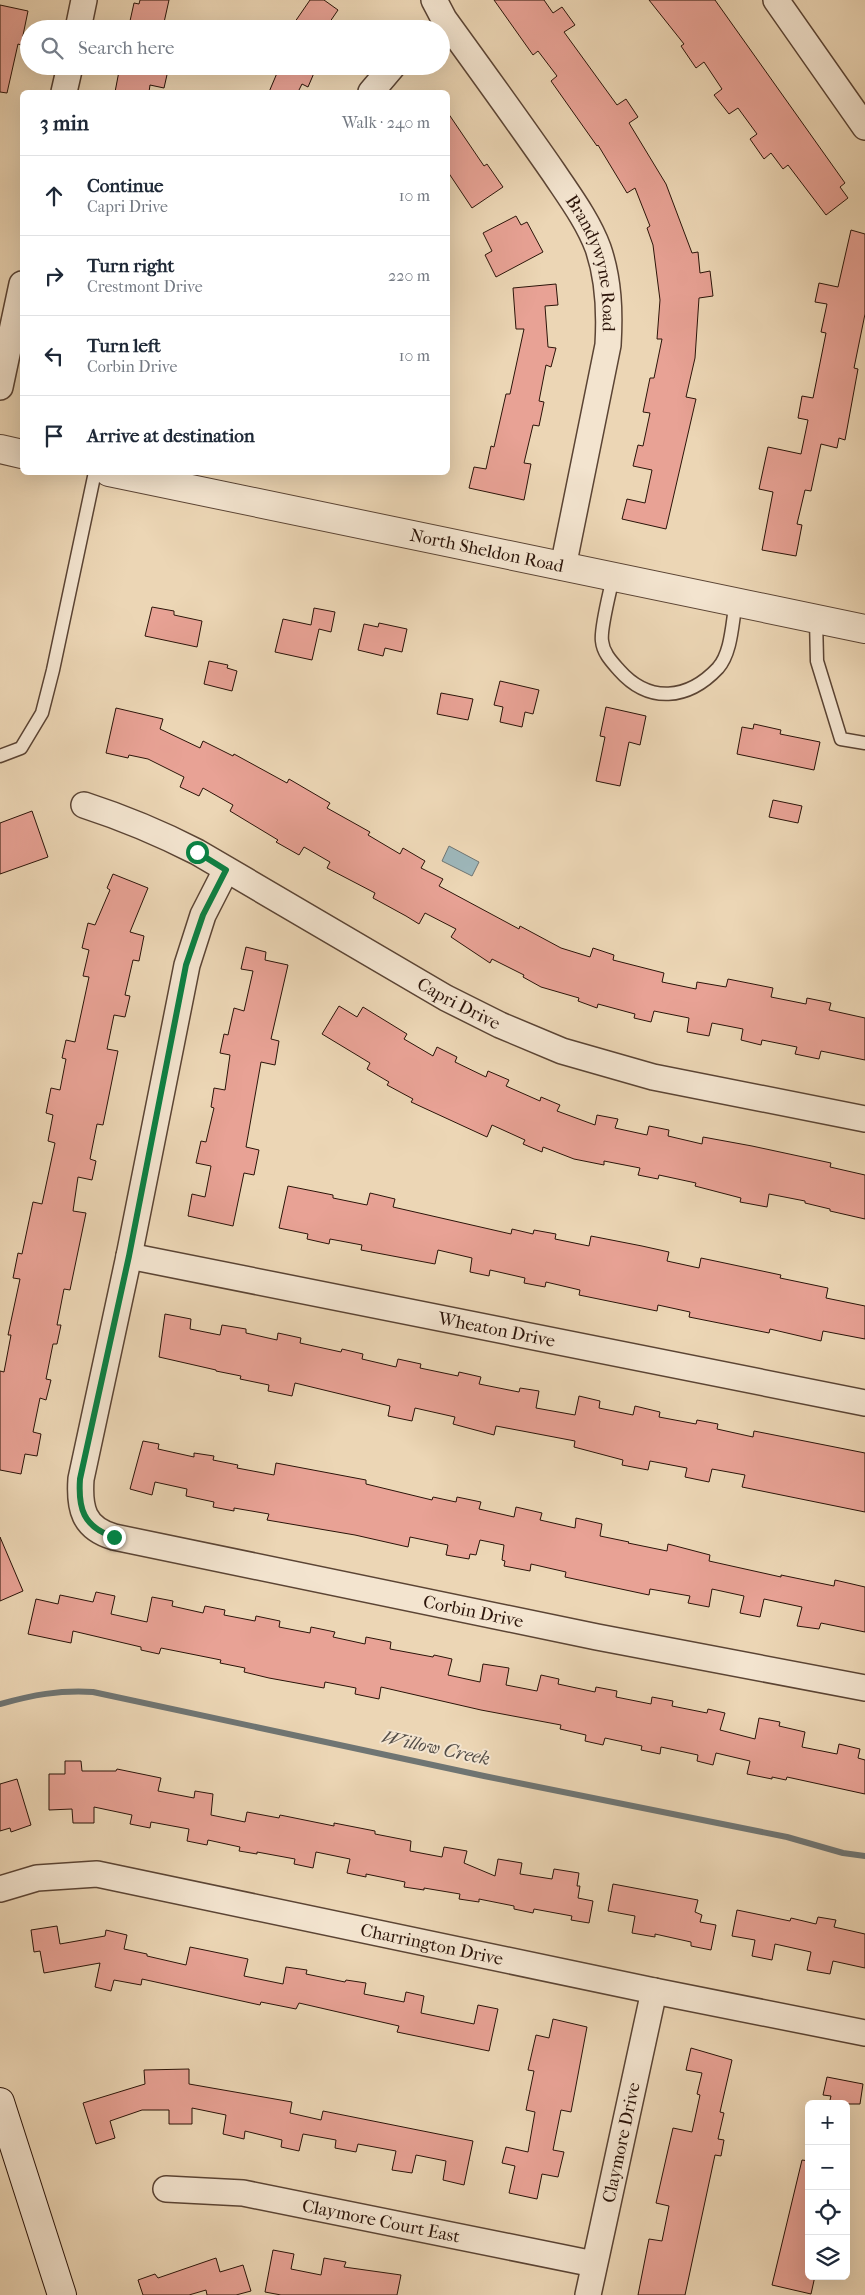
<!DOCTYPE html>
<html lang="en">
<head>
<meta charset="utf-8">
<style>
  body { margin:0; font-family:"IM FELL French Canon",serif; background:#f6f6f7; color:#1f2937 }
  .controls { position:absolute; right:15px; bottom:15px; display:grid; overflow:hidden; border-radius:8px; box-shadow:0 5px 20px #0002 }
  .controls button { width:45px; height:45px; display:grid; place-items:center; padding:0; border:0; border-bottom:1px solid #e0e1e3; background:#fff; color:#1f2937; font:25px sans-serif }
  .stop { position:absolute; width:15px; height:15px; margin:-11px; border:4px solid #0b8043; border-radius:50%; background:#fff }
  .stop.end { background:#0b8043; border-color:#fff; box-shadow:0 1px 5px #0008 }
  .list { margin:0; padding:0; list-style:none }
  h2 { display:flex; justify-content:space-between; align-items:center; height:65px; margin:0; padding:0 20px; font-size:21px }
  h2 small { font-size:16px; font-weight:400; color:#747a83 }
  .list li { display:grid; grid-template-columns:32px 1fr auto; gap:15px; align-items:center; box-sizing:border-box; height:80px; padding:0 20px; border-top:1px solid #e0e1e3 }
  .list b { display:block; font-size:19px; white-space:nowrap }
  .list p { margin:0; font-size:16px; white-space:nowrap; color:#747a83 }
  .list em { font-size:16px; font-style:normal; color:#747a83 }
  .icon { flex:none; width:28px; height:28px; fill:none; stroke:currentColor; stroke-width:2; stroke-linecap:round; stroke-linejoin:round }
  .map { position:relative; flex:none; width:865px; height:2295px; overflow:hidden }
  .search { position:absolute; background:#fff; box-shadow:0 5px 20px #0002; left:20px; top:20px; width:430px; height:55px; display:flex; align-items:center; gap:12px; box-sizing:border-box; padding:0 18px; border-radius:28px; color:#747a83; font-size:19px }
  .panel { position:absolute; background:#fff; box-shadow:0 5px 20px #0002; left:20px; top:90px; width:430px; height:385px; border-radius:8px }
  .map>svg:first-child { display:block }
</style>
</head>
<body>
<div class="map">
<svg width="865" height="2295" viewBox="0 0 865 2295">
  <rect width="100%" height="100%" fill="#ecd6b5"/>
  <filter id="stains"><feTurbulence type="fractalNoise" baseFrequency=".004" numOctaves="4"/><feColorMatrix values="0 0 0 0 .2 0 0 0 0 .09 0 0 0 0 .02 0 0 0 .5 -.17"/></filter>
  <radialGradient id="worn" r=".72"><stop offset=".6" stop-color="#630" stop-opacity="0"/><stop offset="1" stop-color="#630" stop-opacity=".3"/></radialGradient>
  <path fill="#9db6b9" stroke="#6f7573" d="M 449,846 L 479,862 L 472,876 L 442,861 Z"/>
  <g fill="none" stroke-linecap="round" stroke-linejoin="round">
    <path stroke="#6f7573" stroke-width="6" d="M 0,1704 C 33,1695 58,1690 93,1692 L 484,1776 L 787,1837 L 843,1853 L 865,1856"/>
  </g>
  <path fill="#e8a295" stroke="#2b1409" d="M 140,0 L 169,0 L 163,27 L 130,21 L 134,3 L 139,4 Z
    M 310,0 L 324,0 L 338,10 L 325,29 L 290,29 Z
    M 494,0 L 544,0 L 553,13 L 562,7 L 575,25 L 564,32 L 617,105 L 626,99 L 638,117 L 629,123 L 666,184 L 692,253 L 698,252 L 700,273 L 710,271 L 713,296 L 699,298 L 695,358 L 686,397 L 696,399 L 666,529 L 622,519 L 627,499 L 645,503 L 652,470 L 633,466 L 638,445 L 643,446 L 650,413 L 643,412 L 650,378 L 654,378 L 662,339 L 657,339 L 660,300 L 653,245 L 647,228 L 650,226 L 635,188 L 627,193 L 598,145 L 597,146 L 551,81 L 557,76 L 538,51 L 533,55 Z
    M 649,0 L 715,0 L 845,183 L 840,187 L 848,198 L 826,215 L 788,165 L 783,169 L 771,153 L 764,159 L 750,139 L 757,134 L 738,108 L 729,114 L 714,95 L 722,89 L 704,62 L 696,68 L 681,46 L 684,44 Z
    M 0,5 L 28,11 L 21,45 L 18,44 L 7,93 L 0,92 Z
    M 120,66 L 169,66 L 164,88 L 150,85 L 149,92 L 115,92 Z
    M 280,66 L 317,66 L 308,87 L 302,84 L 298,92 L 269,92 Z
    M 448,113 L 484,166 L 487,164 L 503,187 L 472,208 L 448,172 Z
    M 516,216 L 521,225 L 527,222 L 543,252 L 496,277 L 485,255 L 492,251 L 483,233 Z
    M 851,230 L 865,234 L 865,314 L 854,368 L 858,369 L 845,440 L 839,438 L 837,448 L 821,444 L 811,491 L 805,490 L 797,524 L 802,525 L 796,556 L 762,550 L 773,492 L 759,489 L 768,447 L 801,454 L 808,420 L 798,418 L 802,396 L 813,398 L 826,333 L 821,332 L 827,304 L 815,302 L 819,283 L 838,287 Z
    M 556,284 L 558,305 L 545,306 L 548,347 L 556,348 L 551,367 L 546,365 L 539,401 L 544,402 L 539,426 L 533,425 L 524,463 L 531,464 L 524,500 L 469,488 L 474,467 L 486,469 L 491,446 L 494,447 L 506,394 L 510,394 L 524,329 L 516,329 L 513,288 Z
    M 152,607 L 174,611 L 174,615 L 202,621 L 197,647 L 145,636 Z
    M 314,608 L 335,612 L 331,632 L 319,629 L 312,660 L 275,652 L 283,619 L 311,625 Z
    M 379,623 L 407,629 L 402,652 L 385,648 L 383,656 L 358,650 L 364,624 L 378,627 Z
    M 209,661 L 228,665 L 227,668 L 237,671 L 232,691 L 204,684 Z
    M 500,681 L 539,690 L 533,714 L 525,712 L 522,727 L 500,722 L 503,707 L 494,705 Z
    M 441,693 L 473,699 L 468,720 L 437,714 Z
    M 606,707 L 646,716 L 640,745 L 629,742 L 620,786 L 596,781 L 605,737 L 600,736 Z
    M 116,708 L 163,719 L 160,729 L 200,748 L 203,741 L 233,756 L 234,754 L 287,783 L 289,779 L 330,803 L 327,808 L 370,832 L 368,835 L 400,854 L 403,848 L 425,861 L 421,868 L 443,879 L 439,886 L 519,929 L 520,926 L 561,948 L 590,957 L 593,948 L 614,955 L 613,960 L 664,973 L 662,982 L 696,989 L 697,982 L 726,987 L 728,979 L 773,988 L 771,997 L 806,1004 L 807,998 L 831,1003 L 829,1010 L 865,1018 L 865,1060 L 821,1051 L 819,1059 L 795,1054 L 797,1047 L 762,1040 L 761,1045 L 741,1040 L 743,1029 L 712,1023 L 709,1036 L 687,1032 L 689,1018 L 654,1011 L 651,1022 L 634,1018 L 635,1014 L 598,1004 L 597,1008 L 578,1001 L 579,998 L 541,987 L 523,977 L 524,975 L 492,959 L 490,963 L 451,937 L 456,929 L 425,913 L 419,924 L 406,916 L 373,898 L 375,893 L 327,868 L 330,862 L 304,847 L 299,855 L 276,842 L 278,840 L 230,811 L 233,805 L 203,788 L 199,796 L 180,787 L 184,777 L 148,759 L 129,755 L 128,758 L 106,753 Z
    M 754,724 L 781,730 L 780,734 L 820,742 L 814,770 L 737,754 L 742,727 L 753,729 Z
    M 773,800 L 802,806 L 798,823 L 769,817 Z
    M 32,811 L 48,857 L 0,874 L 0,823 Z
    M 113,874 L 148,888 L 130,932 L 144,936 L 139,961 L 133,960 L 125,995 L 130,996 L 125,1017 L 114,1015 L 107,1049 L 118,1051 L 103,1125 L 97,1124 L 90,1159 L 96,1161 L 92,1180 L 78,1177 L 73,1211 L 86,1213 L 70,1290 L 64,1289 L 57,1325 L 61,1325 L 57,1344 L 53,1344 L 46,1379 L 51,1380 L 46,1400 L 40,1398 L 33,1432 L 41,1434 L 37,1456 L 25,1454 L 21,1474 L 0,1470 L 0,1371 L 4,1372 L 11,1335 L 8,1335 L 20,1279 L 13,1278 L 18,1253 L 22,1254 L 33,1202 L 42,1204 L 55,1143 L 48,1141 L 53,1115 L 46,1113 L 51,1088 L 60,1090 L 66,1059 L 62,1058 L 66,1040 L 75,1042 L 89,977 L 83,976 L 89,950 L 82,948 L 88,923 L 95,925 L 110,890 L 107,888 Z
    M 246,947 L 266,952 L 265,960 L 288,965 L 271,1039 L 279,1041 L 275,1065 L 261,1062 L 246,1147 L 259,1150 L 254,1175 L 244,1173 L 233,1226 L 188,1216 L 192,1194 L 205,1197 L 211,1166 L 196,1163 L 201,1141 L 206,1142 L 214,1108 L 211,1107 L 214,1088 L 225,1090 L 230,1055 L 220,1053 L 224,1034 L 228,1035 L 234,1008 L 244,1011 L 253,971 L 241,969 Z
    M 339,1006 L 357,1017 L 363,1007 L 407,1034 L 404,1039 L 433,1056 L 437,1047 L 457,1057 L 455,1062 L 486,1077 L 488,1071 L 509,1080 L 506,1086 L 540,1101 L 541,1097 L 560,1105 L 557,1111 L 595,1125 L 597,1115 L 618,1119 L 615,1128 L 647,1135 L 649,1126 L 669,1130 L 668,1136 L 702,1144 L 703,1137 L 752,1146 L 831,1163 L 830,1167 L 865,1175 L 865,1219 L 830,1211 L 830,1209 L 805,1203 L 805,1201 L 769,1194 L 767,1207 L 740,1202 L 741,1198 L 695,1186 L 696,1183 L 659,1175 L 658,1179 L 638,1175 L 640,1168 L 604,1161 L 604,1165 L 574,1159 L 543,1147 L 542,1152 L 523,1144 L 525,1140 L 492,1125 L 487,1137 L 411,1102 L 413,1099 L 387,1085 L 389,1082 L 367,1069 L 370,1063 L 322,1034 Z
    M 288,1186 L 333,1195 L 333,1198 L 367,1205 L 370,1193 L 395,1199 L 393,1207 L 511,1234 L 512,1229 L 533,1234 L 534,1230 L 556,1234 L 555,1239 L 589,1246 L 591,1236 L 642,1246 L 669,1252 L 667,1261 L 699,1268 L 701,1258 L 781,1275 L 780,1278 L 828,1288 L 826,1298 L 865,1306 L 865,1339 L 823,1331 L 821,1341 L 770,1329 L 769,1333 L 689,1317 L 690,1312 L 658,1305 L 657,1311 L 579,1295 L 580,1290 L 546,1282 L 545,1287 L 524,1283 L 525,1278 L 490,1270 L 489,1276 L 470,1272 L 472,1258 L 438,1250 L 435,1264 L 361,1250 L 362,1245 L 330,1239 L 329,1244 L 307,1239 L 308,1234 L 279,1228 Z
    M 165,1314 L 191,1319 L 190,1329 L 220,1335 L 222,1325 L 246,1329 L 246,1333 L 277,1340 L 278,1333 L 301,1338 L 300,1343 L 341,1352 L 342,1349 L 363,1354 L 362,1359 L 396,1367 L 398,1359 L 421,1364 L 420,1368 L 458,1376 L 459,1372 L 481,1377 L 479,1384 L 519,1392 L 520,1388 L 539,1391 L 536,1408 L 575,1415 L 579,1396 L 600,1401 L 599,1408 L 633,1415 L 635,1406 L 660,1412 L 659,1417 L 696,1424 L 697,1420 L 718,1424 L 717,1429 L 753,1437 L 754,1431 L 865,1453 L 865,1512 L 742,1487 L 745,1475 L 712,1469 L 709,1482 L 685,1477 L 687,1468 L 650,1461 L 648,1470 L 622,1465 L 623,1460 L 574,1447 L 575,1441 L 496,1426 L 494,1435 L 453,1424 L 455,1417 L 415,1408 L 412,1421 L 388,1416 L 390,1406 L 295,1383 L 292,1396 L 268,1391 L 269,1385 L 240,1379 L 241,1376 L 216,1371 L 216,1370 L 159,1357 Z
    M 143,1441 L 159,1444 L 158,1449 L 194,1457 L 194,1453 L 214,1456 L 213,1460 L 238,1465 L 237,1468 L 274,1475 L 276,1463 L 366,1480 L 366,1484 L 432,1500 L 433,1497 L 456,1502 L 457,1497 L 481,1502 L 479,1509 L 514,1517 L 516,1507 L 542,1513 L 540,1520 L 575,1528 L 576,1518 L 602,1524 L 600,1536 L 629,1542 L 628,1543 L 667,1551 L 668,1544 L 710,1555 L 709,1561 L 781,1577 L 781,1575 L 834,1586 L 835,1580 L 865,1587 L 865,1632 L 821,1623 L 819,1629 L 797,1626 L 802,1607 L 764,1599 L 760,1617 L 740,1613 L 744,1596 L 712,1589 L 709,1607 L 688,1603 L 690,1596 L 650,1589 L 649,1595 L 565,1577 L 566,1572 L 531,1564 L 530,1571 L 504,1566 L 505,1561 L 502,1560 L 504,1545 L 480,1540 L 476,1555 L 470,1554 L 469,1559 L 446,1555 L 448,1545 L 410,1537 L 408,1547 L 355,1535 L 267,1520 L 269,1514 L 234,1508 L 234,1511 L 213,1507 L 214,1502 L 186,1496 L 187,1489 L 155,1482 L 152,1495 L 130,1489 Z
    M 0,1537 L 23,1591 L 0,1601 Z
    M 96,1592 L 115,1596 L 111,1614 L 147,1622 L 152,1597 L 173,1601 L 172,1606 L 203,1613 L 205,1606 L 225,1610 L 224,1615 L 255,1621 L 256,1616 L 280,1621 L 279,1627 L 310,1633 L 311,1627 L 335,1632 L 333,1637 L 365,1644 L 366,1637 L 391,1642 L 390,1649 L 433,1657 L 434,1655 L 452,1659 L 448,1675 L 480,1682 L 483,1664 L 509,1668 L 506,1685 L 537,1691 L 541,1675 L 559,1679 L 558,1684 L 595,1692 L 596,1687 L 617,1691 L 616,1697 L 651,1704 L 652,1697 L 673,1701 L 672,1706 L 707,1713 L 708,1709 L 725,1713 L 720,1730 L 755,1739 L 759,1718 L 780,1722 L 779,1726 L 805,1732 L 802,1747 L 837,1754 L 839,1744 L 860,1749 L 858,1758 L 865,1760 L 865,1794 L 787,1777 L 786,1780 L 772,1777 L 772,1779 L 747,1774 L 750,1761 L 716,1753 L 713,1765 L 697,1761 L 698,1755 L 661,1747 L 660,1754 L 641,1750 L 642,1746 L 605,1738 L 603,1745 L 585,1741 L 586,1735 L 560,1729 L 561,1725 L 481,1710 L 381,1687 L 379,1699 L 355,1694 L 356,1688 L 325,1682 L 324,1688 L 269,1678 L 244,1672 L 245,1668 L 220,1663 L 221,1660 L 161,1648 L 159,1654 L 141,1650 L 141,1647 L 73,1631 L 71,1643 L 28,1634 L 36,1599 L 58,1604 L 60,1595 L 93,1602 Z
    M 65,1761 L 81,1761 L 82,1771 L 116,1771 L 117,1769 L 161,1778 L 158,1791 L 194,1798 L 195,1791 L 213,1794 L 211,1815 L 245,1822 L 247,1812 L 279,1818 L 280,1815 L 334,1826 L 334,1823 L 375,1831 L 375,1834 L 411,1841 L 410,1851 L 442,1857 L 444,1847 L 467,1851 L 464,1863 L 495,1876 L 498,1859 L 522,1863 L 520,1874 L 552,1879 L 554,1869 L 579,1873 L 577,1886 L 580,1886 L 578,1898 L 593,1901 L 589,1923 L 571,1920 L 572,1916 L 534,1909 L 533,1913 L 514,1909 L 514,1906 L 479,1899 L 479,1902 L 459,1899 L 460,1894 L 424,1888 L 424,1890 L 404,1887 L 405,1882 L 366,1874 L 366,1877 L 347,1873 L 350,1859 L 316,1852 L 313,1868 L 294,1864 L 295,1859 L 257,1852 L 257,1854 L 239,1851 L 240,1847 L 208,1840 L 207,1845 L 187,1841 L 189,1829 L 151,1822 L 150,1828 L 130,1824 L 132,1815 L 94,1807 L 94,1823 L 73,1823 L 72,1809 L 49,1810 L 49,1774 L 65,1774 Z
    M 17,1779 L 31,1825 L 11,1832 L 10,1828 L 0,1831 L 0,1784 Z
    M 613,1884 L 698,1900 L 695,1912 L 702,1915 L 700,1922 L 716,1925 L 711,1950 L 691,1946 L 691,1942 L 655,1934 L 655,1937 L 632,1933 L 635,1916 L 608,1911 Z
    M 737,1910 L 790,1921 L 791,1918 L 816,1924 L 818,1917 L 836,1920 L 834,1927 L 865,1934 L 865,1968 L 833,1961 L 830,1974 L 807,1970 L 811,1952 L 775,1944 L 772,1960 L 752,1956 L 755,1940 L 732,1936 Z
    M 57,1926 L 60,1944 L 105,1936 L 106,1930 L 127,1935 L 124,1949 L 147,1954 L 147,1956 L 186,1965 L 190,1947 L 248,1959 L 244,1976 L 283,1984 L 286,1967 L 307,1970 L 306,1974 L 345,1982 L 346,1980 L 366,1983 L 364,1994 L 404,2002 L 406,1992 L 424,1996 L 421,2013 L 474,2024 L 478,2005 L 498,2009 L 489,2051 L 397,2032 L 399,2026 L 299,2003 L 296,2009 L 261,2002 L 260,2005 L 142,1979 L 141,1985 L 114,1980 L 111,1991 L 95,1987 L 100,1963 L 44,1973 L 40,1951 L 34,1952 L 31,1930 Z
    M 553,2019 L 587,2027 L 571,2112 L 561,2110 L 553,2150 L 564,2152 L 558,2177 L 542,2174 L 537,2199 L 509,2193 L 515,2166 L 502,2163 L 506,2147 L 528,2152 L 535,2112 L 526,2110 L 534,2071 L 528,2070 L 536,2035 L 549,2038 Z
    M 691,2048 L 732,2060 L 720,2112 L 724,2113 L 718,2139 L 724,2140 L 721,2156 L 715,2155 L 685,2295 L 638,2295 L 649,2239 L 662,2241 L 669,2206 L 656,2203 L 673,2128 L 692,2132 L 700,2095 L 697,2094 L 702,2073 L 686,2070 Z
    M 189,2069 L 189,2084 L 292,2102 L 290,2113 L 321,2120 L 323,2111 L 473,2141 L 464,2185 L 443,2180 L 446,2161 L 416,2155 L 412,2173 L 392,2170 L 396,2151 L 358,2144 L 356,2152 L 335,2148 L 336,2140 L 303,2134 L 299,2151 L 281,2147 L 282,2140 L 245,2131 L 244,2139 L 223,2134 L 226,2115 L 192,2108 L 192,2124 L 169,2124 L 169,2110 L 142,2110 L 110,2121 L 115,2138 L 96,2144 L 83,2103 L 145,2084 L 144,2070 Z
    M 827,2077 L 863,2084 L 860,2104 L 829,2104 L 831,2096 L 823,2095 Z
    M 802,2160 L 809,2161 L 809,2276 L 815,2276 L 811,2294 L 772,2285 Z
    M 273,2250 L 294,2254 L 291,2269 L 321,2275 L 324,2258 L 346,2262 L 344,2267 L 401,2275 L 397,2295 L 281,2295 L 265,2292 Z
    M 216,2258 L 220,2272 L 243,2265 L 251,2291 L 236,2295 L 207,2295 L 206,2290 L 189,2295 L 143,2295 L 138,2280 L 155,2274 L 158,2278 Z"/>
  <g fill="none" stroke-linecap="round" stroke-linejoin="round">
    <g stroke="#5b4434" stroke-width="15">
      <path id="service" d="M 613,577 C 610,592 600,629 602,641 C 603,653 612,662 619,670 C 649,704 688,700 718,668 C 732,652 732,622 736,602
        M 816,619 L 817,661 L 841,739 L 865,743
        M 0,756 L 21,748 L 42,713 L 53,670 L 95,472"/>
    </g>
    <g stroke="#5b4434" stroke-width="28">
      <g id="minor">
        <path id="s1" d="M 434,0 L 444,19 C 481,70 518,121 554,173 C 570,197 588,221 598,248 C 609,280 610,312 608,345 L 563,567"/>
        <path d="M 776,0 L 865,127"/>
        <path d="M 78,29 L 84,0"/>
        <path d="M 64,92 L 70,66"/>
        <path d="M 371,92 L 393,66"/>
        <path d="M 0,387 L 22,284"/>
        <path id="s2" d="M 84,805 C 124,818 160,833 197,852 L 446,998 L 500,1025 L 562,1051 L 653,1077 L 865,1119"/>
        <path id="s3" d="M 226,870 L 203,915 L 187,965 L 129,1256 L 81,1479 C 79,1508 83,1528 114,1537 L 597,1637 L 865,1688"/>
        <path id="s4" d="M 129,1256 L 865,1403"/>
        <path id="s5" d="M 0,1889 L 37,1878 L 97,1874 L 654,1991 L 865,2033"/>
        <path id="s6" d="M 166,2189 L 243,2193 L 594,2264"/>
        <path id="s7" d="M 588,2295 L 654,1991"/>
      </g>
    </g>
    <g stroke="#5b4434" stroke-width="30">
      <g id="tertiary">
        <path d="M 0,449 L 22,454"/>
        <path id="s8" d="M 109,472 L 865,629"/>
      </g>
    </g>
    <g stroke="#2b1409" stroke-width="30">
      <path id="secondary" d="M 0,2102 L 62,2295"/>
    </g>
    <use href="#service" stroke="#f3e4cf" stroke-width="12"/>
    <use href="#minor" stroke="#f3e4cf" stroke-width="25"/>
    <use href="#tertiary" stroke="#f3e4cf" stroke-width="28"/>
    <use href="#secondary" stroke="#f3e4cf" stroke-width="28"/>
  </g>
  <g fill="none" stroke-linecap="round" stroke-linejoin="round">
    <path stroke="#0b8043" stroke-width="6" d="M 114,1537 C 83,1527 78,1508 80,1479 L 129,1256 L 186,965 L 203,915 L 226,870 L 197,852"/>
  </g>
  <g text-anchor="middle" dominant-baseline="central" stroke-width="4" stroke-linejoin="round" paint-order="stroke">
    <g font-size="18" fill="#2b1409" stroke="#f3e4cf">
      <text stroke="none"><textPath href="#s1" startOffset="311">Brandywyne Road</textPath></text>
      <text stroke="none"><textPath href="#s8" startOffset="386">North Sheldon Road</textPath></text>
      <text stroke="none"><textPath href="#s2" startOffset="425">Capri Drive</textPath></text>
      <text stroke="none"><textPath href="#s4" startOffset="375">Wheaton Drive</textPath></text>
      <text stroke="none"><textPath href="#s3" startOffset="1069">Corbin Drive</textPath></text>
      <text stroke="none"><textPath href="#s5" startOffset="441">Charrington Drive</textPath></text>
      <text stroke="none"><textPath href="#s7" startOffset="156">Claymore Drive</textPath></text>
      <text stroke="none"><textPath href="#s6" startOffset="218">Claymore Court East</textPath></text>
    </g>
    <g font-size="19" font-style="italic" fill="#534d47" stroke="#f3e4cf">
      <text transform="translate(436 1748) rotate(12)">Willow Creek</text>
    </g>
  </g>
  <rect width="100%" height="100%" filter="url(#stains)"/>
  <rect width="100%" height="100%" fill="url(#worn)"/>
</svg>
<div class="controls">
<button>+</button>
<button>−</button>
<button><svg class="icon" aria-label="locate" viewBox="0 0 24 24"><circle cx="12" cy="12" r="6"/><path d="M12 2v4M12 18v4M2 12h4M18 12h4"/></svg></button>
<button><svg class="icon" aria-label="layers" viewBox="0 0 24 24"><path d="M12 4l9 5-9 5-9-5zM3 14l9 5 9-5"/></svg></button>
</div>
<div class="stop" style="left:197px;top:852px"></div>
<div class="stop end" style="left:114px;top:1537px"></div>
<div class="search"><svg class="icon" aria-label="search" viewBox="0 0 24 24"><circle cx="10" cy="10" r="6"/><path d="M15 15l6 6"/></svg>Search here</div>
<section class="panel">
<h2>3 min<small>Walk · 240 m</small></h2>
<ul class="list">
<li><svg class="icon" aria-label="ahead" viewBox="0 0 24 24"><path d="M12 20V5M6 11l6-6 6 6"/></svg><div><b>Continue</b><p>Capri Drive</p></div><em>10 m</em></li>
<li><svg class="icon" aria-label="right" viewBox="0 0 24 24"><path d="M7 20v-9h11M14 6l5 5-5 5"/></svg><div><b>Turn right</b><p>Crestmont Drive</p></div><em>220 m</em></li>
<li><svg class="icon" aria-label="left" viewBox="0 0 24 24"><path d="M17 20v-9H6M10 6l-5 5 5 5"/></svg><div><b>Turn left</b><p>Corbin Drive</p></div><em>10 m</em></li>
<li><svg class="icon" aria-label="arrive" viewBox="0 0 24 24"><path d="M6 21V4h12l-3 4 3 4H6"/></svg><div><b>Arrive at destination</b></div></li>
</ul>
</section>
</div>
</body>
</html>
